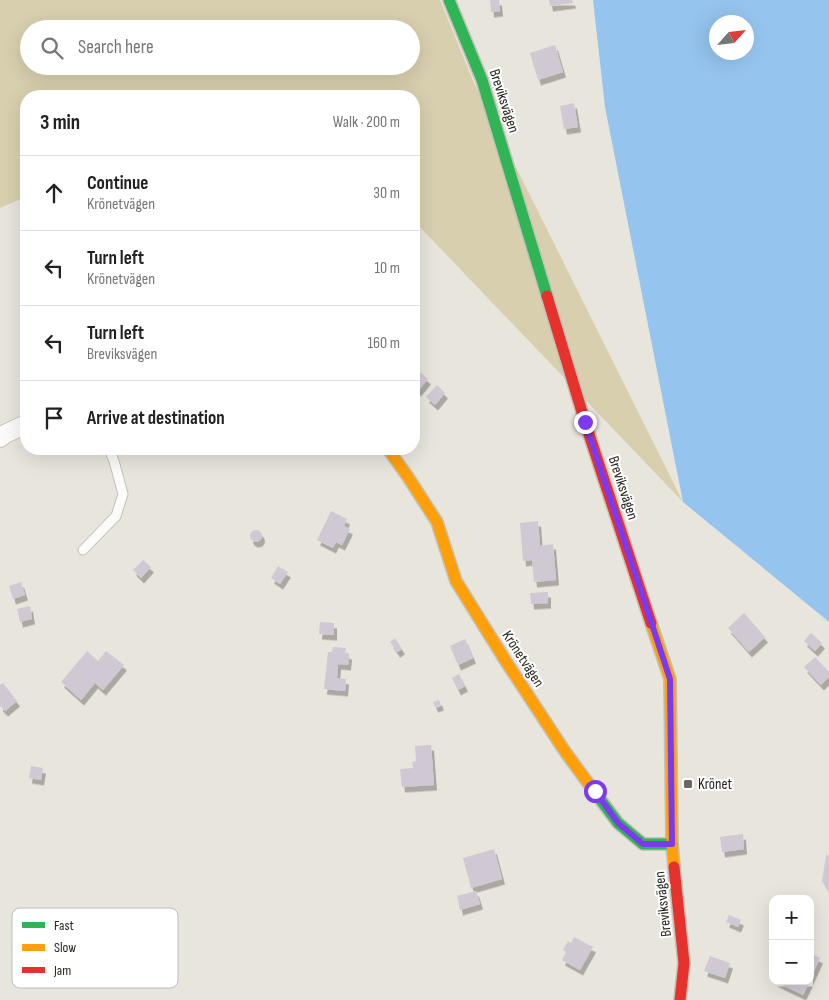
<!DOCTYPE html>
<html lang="en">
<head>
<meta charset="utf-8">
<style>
  body { margin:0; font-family:"Sofia Sans Condensed",sans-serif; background:#f2f2f2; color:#222 }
  .controls { position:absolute; right:15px; bottom:15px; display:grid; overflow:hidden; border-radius:10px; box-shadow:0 5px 20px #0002 }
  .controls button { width:45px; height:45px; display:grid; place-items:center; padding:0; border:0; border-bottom:1px solid #e0e0e0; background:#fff; color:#222; font:25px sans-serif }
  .compass { position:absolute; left:709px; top:15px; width:45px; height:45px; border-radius:50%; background:#fff; box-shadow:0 5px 20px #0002; rotate:63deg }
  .stop { position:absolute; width:15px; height:15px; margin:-11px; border:4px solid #7c3aed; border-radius:50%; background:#fff }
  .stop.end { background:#7c3aed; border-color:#fff; box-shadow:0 1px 5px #0008 }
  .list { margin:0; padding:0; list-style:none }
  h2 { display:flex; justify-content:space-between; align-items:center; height:65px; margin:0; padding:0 20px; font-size:21px }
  h2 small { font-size:16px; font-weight:400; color:#767676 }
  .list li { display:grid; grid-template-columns:32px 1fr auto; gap:15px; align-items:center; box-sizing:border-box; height:75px; padding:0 20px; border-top:1px solid #e0e0e0 }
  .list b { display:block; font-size:19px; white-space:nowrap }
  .list p { margin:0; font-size:16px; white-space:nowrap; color:#767676 }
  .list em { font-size:16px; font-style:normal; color:#767676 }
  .icon { flex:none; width:28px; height:28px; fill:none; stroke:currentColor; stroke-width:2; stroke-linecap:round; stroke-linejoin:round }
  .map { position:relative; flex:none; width:829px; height:1000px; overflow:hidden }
  .search { position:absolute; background:#fff; box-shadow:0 5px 20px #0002; left:20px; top:20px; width:400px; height:55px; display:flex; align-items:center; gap:12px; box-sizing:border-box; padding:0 18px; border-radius:28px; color:#767676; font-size:19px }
  .panel { position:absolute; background:#fff; box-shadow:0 5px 20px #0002; left:20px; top:90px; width:400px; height:365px; border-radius:20px }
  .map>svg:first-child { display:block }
</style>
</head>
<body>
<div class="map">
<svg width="829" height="1000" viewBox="0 0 829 1000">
  <defs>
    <filter id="shadow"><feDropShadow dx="3" dy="5.5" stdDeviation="0" flood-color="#0004"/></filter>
  </defs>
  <rect width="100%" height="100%" fill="#e7e5dc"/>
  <path fill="#d7cfae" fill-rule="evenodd" d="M 0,0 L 440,0 L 474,83 L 683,502 L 417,224 L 414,223 L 414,96 L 26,96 L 26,197 L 0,208 ZM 29,29 L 411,29 L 411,66 L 29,66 Z"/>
  <path fill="#95c4ee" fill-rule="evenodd" d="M 593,0 L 829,0 L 829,622 L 683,502 L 605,107 ZM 716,22 L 746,22 L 746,52 L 716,52 Z"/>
  <path fill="#d0c8d3" filter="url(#shadow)" d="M 490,0 L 499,0 L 500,11 L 491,12 Z
    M 549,0 L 572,0 L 573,3 L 550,6 Z
    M 555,45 L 563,72 L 538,80 L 530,53 Z
    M 574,103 L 578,127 L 564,129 L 560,106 Z
    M 414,367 L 428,379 L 418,391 L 414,387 Z
    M 437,385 L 445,393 L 435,405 L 426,397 Z
    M 331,511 L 347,519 L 344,526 L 350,529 L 342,545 L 336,542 L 333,548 L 317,540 Z
    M 538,521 L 540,546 L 553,544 L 556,580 L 534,582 L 532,560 L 523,561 L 520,523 Z
    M250 536a6 6 0 1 1 12 0a6 6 0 1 1-12 0Z
    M 143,560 L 151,567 L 141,578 L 133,570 Z
    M 278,566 L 288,572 L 280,584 L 271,578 Z
    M 21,582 L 25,595 L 13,599 L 9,586 Z
    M 548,592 L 548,603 L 531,604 L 530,593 Z
    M 30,606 L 32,619 L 20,622 L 17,609 Z
    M 744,613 L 765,637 L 749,652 L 728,628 Z
    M 320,622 L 334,623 L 334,635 L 319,634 Z
    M 811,633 L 822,643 L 815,651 L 804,641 Z
    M 395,638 L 402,649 L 397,652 L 390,642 Z
    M 465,639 L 473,658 L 458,665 L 450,646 Z
    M 333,647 L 346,648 L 345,653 L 349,654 L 348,665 L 338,664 L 337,678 L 346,679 L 345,691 L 324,689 L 328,652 L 332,652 Z
    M 87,651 L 98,661 L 106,651 L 124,665 L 103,690 L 95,683 L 81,700 L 61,682 Z
    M 815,657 L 829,672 L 829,677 L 821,685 L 804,667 Z
    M 459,674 L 465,686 L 458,690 L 452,678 Z
    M 3,683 L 17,701 L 5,711 L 0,706 L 0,685 Z
    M 439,700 L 441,705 L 435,707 L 433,702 Z
    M 431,745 L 434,785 L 402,787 L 400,769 L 413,768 L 412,762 L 416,761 L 415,746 Z
    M 31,766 L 43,768 L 41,780 L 29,778 Z
    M 743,834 L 744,849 L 722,852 L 720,837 Z
    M 494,849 L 502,879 L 471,888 L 463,858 Z
    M 826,855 L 829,856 L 829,892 L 822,881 Z
    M 476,891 L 480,904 L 460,910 L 457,896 Z
    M 729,915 L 741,920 L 738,927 L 726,922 Z
    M 574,937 L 593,947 L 580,970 L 562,960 L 566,952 L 563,950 L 568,941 L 571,943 Z
    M 810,953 L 820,958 L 810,980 Z
    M 710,956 L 730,963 L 725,978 L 704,971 Z
    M 774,981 L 810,981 L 803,995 Z"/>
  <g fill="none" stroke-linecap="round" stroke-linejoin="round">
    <g stroke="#c3c2ba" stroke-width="11">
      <path id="lane" d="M 83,550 L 116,516 L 123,494 L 114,461 L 109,449"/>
    </g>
    <g stroke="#c3c2ba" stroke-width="20">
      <path id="street" d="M 0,438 L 5,434 L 26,424"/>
    </g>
    <g stroke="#c3c2ba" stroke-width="14">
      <path id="fast" d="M 449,0 L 482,80 L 547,296
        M 597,795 L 618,823 L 643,844 L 672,844"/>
    </g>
    <g stroke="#c3c2ba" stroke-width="14">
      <path id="slow" d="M 388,449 L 408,477 L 437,522 L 456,581 L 505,660 L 566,753 L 597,795
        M 651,623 L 670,679 L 672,844 L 674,867"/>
    </g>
    <g stroke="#c3c2ba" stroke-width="14">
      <path id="jam" d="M 547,296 L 585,422 L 651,623
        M 674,867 L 684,963 L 680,1000"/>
    </g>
    <use href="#lane" stroke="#fbfbfa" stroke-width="9"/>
    <use href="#street" stroke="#fbfbfa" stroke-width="18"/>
    <use href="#fast" stroke="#30b455" stroke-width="11"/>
    <use href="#slow" stroke="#ff9f0a" stroke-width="11"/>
    <use href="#jam" stroke="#e5322d" stroke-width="11"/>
  </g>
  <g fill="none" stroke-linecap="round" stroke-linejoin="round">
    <path stroke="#7c3aed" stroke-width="6" d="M 585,422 L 670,679 L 672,844 L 643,844 L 618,823 L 595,791"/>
  </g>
  <rect fill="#6a6860" stroke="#fff" stroke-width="2" x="683" y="779" width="10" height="10" rx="2.5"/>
  <g text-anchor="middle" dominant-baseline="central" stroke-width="4" stroke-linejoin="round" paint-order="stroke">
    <g font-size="15" fill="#26251e" stroke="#fff">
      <text transform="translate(504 101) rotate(72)">Breviksvägen</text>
      <text transform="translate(623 488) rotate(72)">Breviksvägen</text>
      <text transform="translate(523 659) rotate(57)">Krönetvägen</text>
      <text transform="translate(663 904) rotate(-96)">Breviksvägen</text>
    </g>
    <g font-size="15" fill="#26251e" stroke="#fff" text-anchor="start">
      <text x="698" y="784">Krönet</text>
    </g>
  </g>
  <rect x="12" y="908" width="166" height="80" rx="8" fill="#fff" stroke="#bebebc" stroke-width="1"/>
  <rect x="22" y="922" width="23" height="6" fill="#30b455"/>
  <rect x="22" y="944" width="23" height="7" fill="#ff9f0a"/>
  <rect x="22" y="967" width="23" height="6" fill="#e5322d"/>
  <g font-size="14" fill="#26251e">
    <text x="54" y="930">Fast</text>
    <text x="54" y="952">Slow</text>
    <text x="54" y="975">Jam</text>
  </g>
</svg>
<div class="controls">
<button>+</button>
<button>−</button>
</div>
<svg class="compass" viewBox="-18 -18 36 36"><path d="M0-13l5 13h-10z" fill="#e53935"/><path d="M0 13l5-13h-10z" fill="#767676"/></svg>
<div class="stop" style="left:595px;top:791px"></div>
<div class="stop end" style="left:585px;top:422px"></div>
<div class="search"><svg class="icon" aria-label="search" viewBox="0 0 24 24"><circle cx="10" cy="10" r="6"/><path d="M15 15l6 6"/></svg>Search here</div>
<section class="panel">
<h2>3 min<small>Walk · 200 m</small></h2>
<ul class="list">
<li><svg class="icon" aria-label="ahead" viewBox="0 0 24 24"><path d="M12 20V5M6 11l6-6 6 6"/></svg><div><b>Continue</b><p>Krönetvägen</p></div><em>30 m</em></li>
<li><svg class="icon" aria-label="left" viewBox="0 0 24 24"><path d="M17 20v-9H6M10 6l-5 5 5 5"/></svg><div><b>Turn left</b><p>Krönetvägen</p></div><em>10 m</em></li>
<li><svg class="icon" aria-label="left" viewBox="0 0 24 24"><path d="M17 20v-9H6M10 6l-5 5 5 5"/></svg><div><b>Turn left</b><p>Breviksvägen</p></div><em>160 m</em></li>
<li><svg class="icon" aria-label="arrive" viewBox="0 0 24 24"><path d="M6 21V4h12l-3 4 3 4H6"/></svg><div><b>Arrive at destination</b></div></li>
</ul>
</section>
</div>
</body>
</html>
